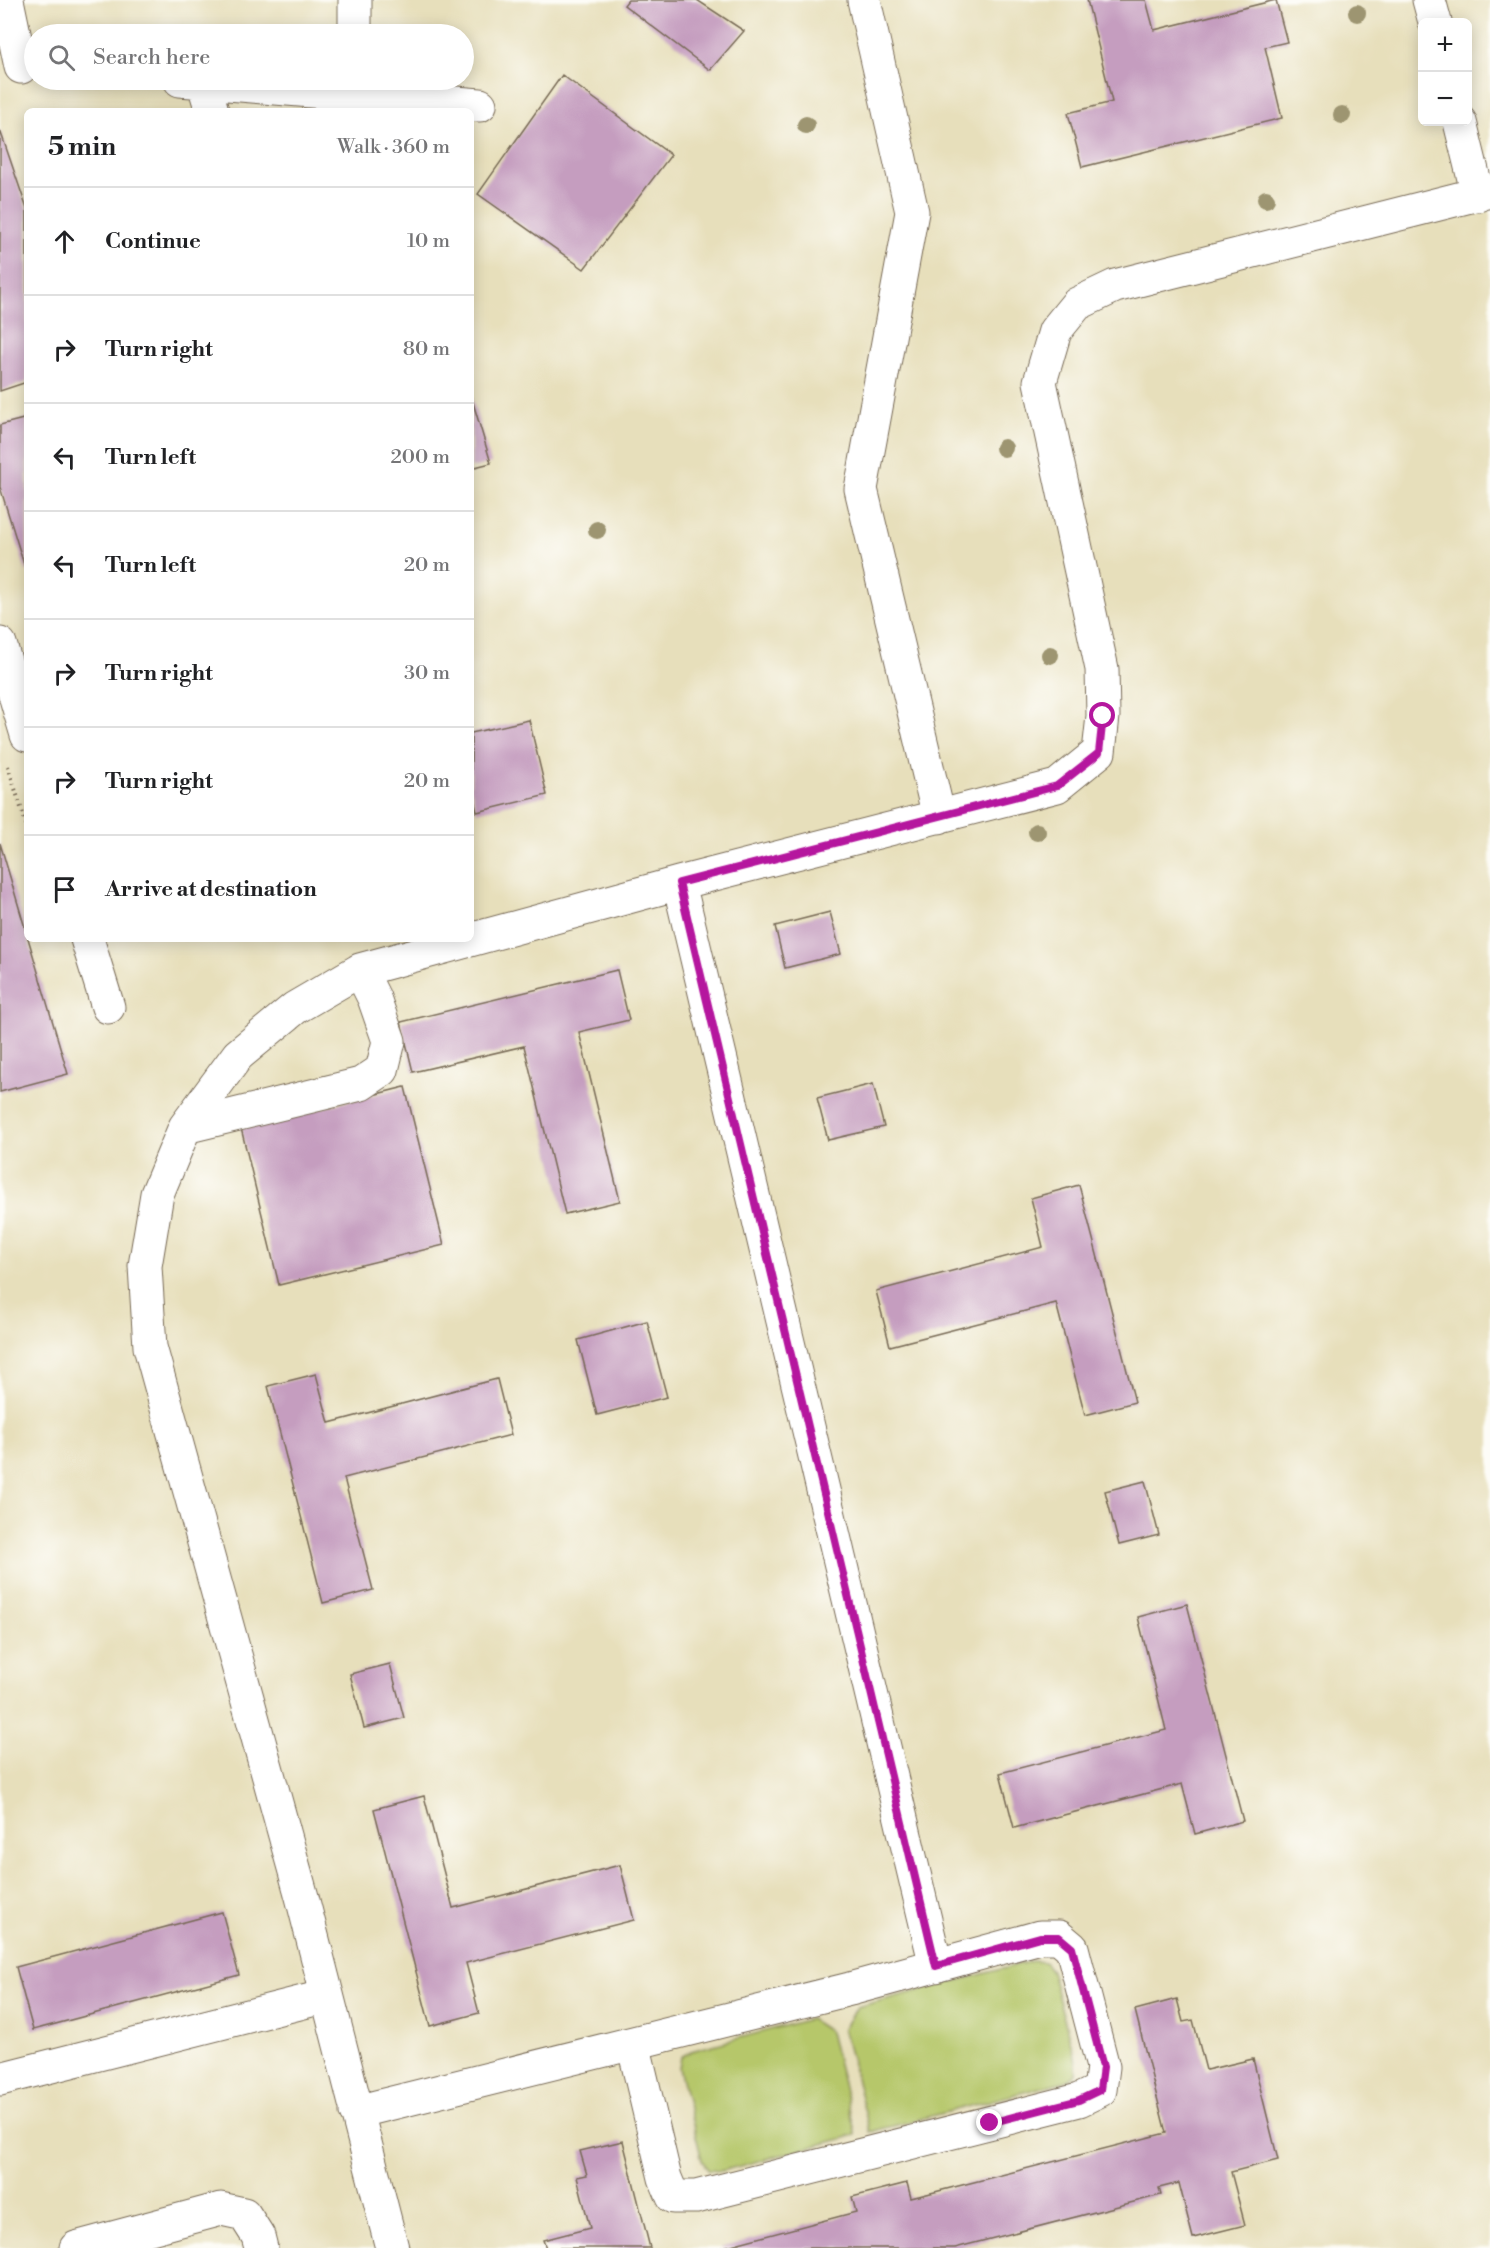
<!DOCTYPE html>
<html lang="en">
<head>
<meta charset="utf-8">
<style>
  body { margin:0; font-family:"Libre Bodoni",serif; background:#f6f6f6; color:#202124 }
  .controls { position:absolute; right:18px; top:18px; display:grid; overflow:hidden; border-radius:9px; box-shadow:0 3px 15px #0003 }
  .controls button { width:54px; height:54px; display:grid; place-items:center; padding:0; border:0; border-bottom:2px solid #e0e0e0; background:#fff; color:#202124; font:30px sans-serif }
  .stop { position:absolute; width:18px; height:18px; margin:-14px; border:4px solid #b5179e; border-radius:50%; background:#fff }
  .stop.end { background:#b5179e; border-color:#fff; box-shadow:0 2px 6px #0008 }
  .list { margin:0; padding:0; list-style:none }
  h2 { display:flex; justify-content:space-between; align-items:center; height:78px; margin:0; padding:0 24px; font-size:26px }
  h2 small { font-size:20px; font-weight:400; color:#757577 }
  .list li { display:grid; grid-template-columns:39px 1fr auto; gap:18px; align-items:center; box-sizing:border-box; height:108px; padding:0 24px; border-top:2px solid #e0e0e0 }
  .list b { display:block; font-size:22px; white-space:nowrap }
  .list em { font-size:20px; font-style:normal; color:#757577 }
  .icon { flex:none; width:33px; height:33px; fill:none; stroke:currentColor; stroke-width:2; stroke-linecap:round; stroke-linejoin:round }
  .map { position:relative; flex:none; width:1490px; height:2248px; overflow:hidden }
  .search { position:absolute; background:#fff; box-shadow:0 3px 15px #0003; left:24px; top:24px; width:450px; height:66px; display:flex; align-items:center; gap:15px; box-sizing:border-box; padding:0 21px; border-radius:33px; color:#757577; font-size:22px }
  .panel { position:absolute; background:#fff; box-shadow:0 3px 15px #0003; left:24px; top:108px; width:450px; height:834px; border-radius:9px }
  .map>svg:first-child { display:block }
</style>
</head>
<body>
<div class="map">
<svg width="1490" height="2248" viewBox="0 0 1490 2248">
  <rect width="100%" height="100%" fill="#fdfcf7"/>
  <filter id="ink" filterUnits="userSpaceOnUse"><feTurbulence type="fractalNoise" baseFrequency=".0167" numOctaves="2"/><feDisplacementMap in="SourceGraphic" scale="12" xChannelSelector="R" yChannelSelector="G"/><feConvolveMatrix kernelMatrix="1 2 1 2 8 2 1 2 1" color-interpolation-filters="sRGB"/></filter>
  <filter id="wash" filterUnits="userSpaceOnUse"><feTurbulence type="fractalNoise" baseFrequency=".008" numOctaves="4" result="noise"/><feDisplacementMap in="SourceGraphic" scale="24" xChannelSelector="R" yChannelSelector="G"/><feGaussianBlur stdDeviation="1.35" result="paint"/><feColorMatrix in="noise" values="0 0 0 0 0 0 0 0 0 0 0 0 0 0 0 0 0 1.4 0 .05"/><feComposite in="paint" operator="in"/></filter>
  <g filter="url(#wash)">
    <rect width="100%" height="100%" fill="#e7dfbb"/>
    <path fill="#b6c76a" stroke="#787844" stroke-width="1.5" d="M 1032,1961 L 1044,1962 L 1051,1971 L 1076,2062 L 1076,2074 L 1066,2081 L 870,2132 L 843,2028 L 857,2007 Z
      M 810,2019 L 830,2032 L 856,2135 L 721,2171 L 708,2170 L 702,2160 L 679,2068 L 681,2057 L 691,2051 Z"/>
    <g id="blocks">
      <path fill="#c59dbf" d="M 628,0 L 697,0 L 744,31 L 710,70 L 624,5 Z
        M 1087,0 L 1146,0 L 1154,30 L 1276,0 L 1287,42 L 1265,47 L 1282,118 L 1082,167 L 1068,113 L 1112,102 Z
        M 562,75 L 671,155 L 584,269 L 478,194 Z
        M 0,130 L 27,209 L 27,382 L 0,391 Z
        M 471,396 L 491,463 L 471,468 Z
        M 27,418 L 27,571 L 26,571 L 0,487 L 0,425 Z
        M 529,720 L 547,795 L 477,812 L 471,788 L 471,733 Z
        M 0,843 L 68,1074 L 0,1092 Z
        M 830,912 L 841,954 L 785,968 L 775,926 Z
        M 617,970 L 629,1020 L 579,1032 L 620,1201 L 565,1214 L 524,1046 L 413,1072 L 401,1022 Z
        M 873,1084 L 884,1127 L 828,1140 L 817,1098 Z
        M 405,1087 L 444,1245 L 279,1285 L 241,1128 Z
        M 1079,1185 L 1135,1402 L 1085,1415 L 1056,1303 L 890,1346 L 876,1291 L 1043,1247 L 1031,1198 Z
        M 647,1321 L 667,1397 L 597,1415 L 578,1340 Z
        M 316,1374 L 329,1423 L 497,1379 L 511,1435 L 344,1478 L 373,1590 L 323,1603 L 268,1386 Z
        M 1145,1481 L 1159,1535 L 1119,1545 L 1105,1491 Z
        M 1187,1604 L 1243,1821 L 1195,1834 L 1182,1784 L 1014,1828 L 1000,1773 L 1166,1730 L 1138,1617 Z
        M 390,1664 L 404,1718 L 364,1728 L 350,1674 Z
        M 424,1796 L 453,1908 L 620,1865 L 634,1920 L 466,1963 L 479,2013 L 430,2026 L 374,1809 Z
        M 222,1912 L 239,1975 L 33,2030 L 16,1967 Z
        M 1177,1999 L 1183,2022 L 1193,2020 L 1206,2070 L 1253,2059 L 1278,2160 L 1231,2172 L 1245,2225 L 1193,2238 L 1179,2183 L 1159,2188 L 1161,2195 L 955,2248 L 720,2248 L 856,2212 L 852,2197 L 907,2183 L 911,2198 L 1166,2133 L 1135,2010 Z
        M 623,2141 L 650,2248 L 546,2248 L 543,2240 L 590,2228 L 577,2177 L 587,2175 L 580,2151 Z"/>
    </g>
  </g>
  <g filter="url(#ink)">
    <use href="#blocks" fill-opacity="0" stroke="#776955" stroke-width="1.5"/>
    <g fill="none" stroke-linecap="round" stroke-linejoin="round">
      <g stroke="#776955" stroke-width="35">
        <path id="minor" d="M 7,0 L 21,67
          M 864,0 L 912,212 L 861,489 L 939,817
          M 1429,0 L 1435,22
          M 355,34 L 355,0
          M 180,80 L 480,105
          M 203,81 L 212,111
          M 1460,122 L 1478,195
          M 0,644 L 27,735
          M 679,883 L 936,1966
          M 87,939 L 108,1007
          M 185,1127 L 361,1084 L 382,1070 L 389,1041 L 374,998 L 360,970
          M 0,2079 L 327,1996
          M 356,2112 L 850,1989 L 1040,1937 L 1059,1937 L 1072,1948 L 1103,2067 L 1100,2090 L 1079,2100 L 696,2197 L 673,2197 L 665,2178 L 633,2043
          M 76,2248 L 221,2209 L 244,2214 L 258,2236 L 261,2248
          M 392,2248 L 302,1897 L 150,1347 L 145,1266 L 157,1194 L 185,1127 L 238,1055 L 295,1008 L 360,970 L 679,883 L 1057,786 L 1099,752 L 1103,716 L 1102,669 L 1040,382 L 1055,331 L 1077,304 L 1115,286 L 1490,191"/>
      </g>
      <path stroke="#776955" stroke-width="4" stroke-dasharray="1.5 4.5" stroke-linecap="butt" d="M 8,766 L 27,827"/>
      <use href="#minor" stroke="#fff" stroke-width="33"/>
    </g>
    <g fill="#9d9571">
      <circle cx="1357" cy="13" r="9"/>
      <circle cx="1342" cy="115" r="9"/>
      <circle cx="806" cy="125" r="9"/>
      <circle cx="1266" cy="199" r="9"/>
      <circle cx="1004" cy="448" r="9"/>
      <circle cx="597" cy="530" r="9"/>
      <circle cx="1050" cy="655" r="9"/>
      <circle cx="1037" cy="832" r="9"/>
    </g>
  </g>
  <g fill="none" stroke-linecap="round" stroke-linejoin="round" filter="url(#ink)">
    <path stroke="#b5179e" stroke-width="8" d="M 990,2123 L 1079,2100 L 1100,2090 L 1103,2067 L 1072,1948 L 1059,1937 L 1040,1937 L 936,1966 L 679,883 L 1057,786 L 1099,753 L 1103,716"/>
  </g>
</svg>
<div class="controls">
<button>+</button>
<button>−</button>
</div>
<div class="stop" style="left:1103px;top:716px"></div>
<div class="stop end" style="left:990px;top:2123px"></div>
<div class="search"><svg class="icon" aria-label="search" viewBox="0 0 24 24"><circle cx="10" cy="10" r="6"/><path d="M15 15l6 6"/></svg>Search here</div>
<section class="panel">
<h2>5 min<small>Walk · 360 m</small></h2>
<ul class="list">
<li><svg class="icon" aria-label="ahead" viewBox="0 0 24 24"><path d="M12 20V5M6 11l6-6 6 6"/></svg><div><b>Continue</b></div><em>10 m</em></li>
<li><svg class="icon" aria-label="right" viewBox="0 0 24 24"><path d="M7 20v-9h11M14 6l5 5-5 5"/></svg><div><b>Turn right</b></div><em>80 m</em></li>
<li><svg class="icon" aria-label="left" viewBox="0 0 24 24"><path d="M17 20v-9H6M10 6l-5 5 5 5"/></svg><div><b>Turn left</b></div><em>200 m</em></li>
<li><svg class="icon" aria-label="left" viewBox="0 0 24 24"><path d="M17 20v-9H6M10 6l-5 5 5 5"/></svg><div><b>Turn left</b></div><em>20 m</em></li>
<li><svg class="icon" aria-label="right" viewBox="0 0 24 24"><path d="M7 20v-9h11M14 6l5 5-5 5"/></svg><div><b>Turn right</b></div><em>30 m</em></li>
<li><svg class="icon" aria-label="right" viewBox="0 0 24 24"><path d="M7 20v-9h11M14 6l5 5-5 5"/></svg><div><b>Turn right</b></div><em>20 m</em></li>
<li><svg class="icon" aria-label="arrive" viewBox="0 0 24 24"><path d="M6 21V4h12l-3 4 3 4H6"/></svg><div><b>Arrive at destination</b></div></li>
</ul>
</section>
</div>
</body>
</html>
